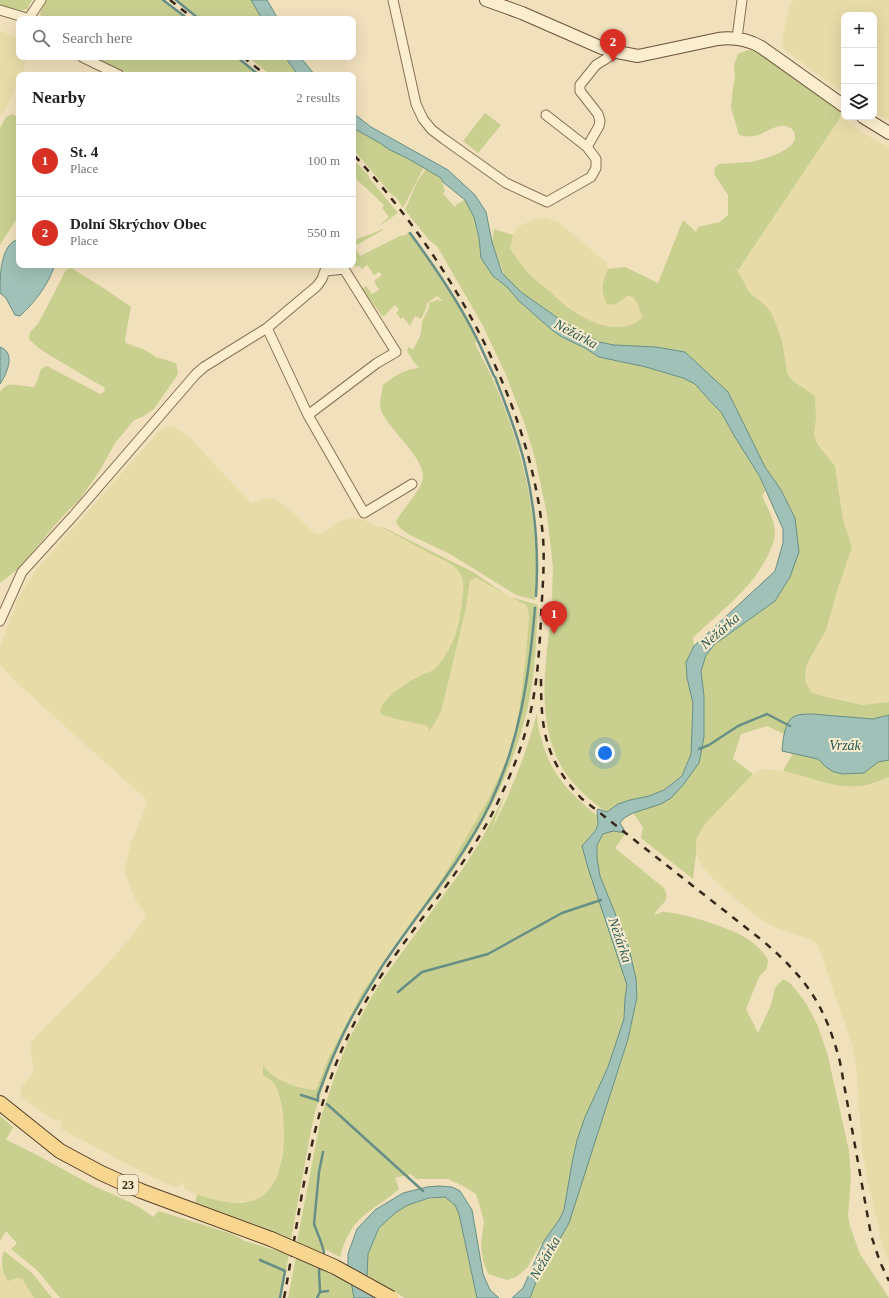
<!DOCTYPE html>
<html lang="en">
<head>
<meta charset="utf-8">
<style>
  body { margin:0; font-family:Georgia,serif; background:#f2f2f2; color:#202124 }
  .controls { position:absolute; right:12px; top:12px; display:grid; overflow:hidden; border-radius:8px; box-shadow:0 4px 16px #0002 }
  .controls button { width:36px; height:36px; display:grid; place-items:center; padding:0; border:0; border-bottom:1px solid #e0e0e0; background:#fff; color:#202124; font:20px sans-serif }
  .you { position:absolute; left:605px; top:753px; width:14px; height:14px; margin:-10px; border:3px solid #fff; border-radius:50%; background:#1a73e8; box-shadow:0 0 0 6px #1a73e833 }
  .badge { display:grid; place-items:center; width:26px; height:26px; border-radius:50%; background:#d93025; color:#fff; font-size:13px; font-weight:700 }
  .pin { position:absolute; translate:-50% -33px; filter:drop-shadow(0 1px 2px #0008) }
  .pin::after { content:''; position:absolute; top:21px; width:14px; height:12px; background:inherit; clip-path:polygon(0 0,100% 0,50% 100%) }
  .list { margin:0; padding:0; list-style:none }
  h2 { display:flex; justify-content:space-between; align-items:center; height:52px; margin:0; padding:0 16px; font-size:17px }
  h2 small { font-size:13px; font-weight:400; color:#757577 }
  .list li { display:grid; grid-template-columns:26px 1fr auto; gap:12px; align-items:center; box-sizing:border-box; height:72px; padding:0 16px; border-top:1px solid #e0e0e0 }
  .list b { display:block; font-size:15px; white-space:nowrap }
  .list p { margin:0; font-size:13px; white-space:nowrap; color:#757577 }
  .list em { font-size:13px; font-style:normal; color:#757577 }
  .icon { flex:none; width:22px; height:22px; fill:none; stroke:currentColor; stroke-width:2; stroke-linecap:round; stroke-linejoin:round }
  .map { position:relative; flex:none; width:889px; height:1298px; overflow:hidden }
  .search { position:absolute; background:#fff; box-shadow:0 4px 16px #0002; left:16px; top:16px; width:340px; height:44px; display:flex; align-items:center; gap:10px; box-sizing:border-box; padding:0 14px; border-radius:8px; color:#757577; font-size:15px }
  .panel { position:absolute; background:#fff; box-shadow:0 4px 16px #0002; left:16px; top:72px; width:340px; height:196px; border-radius:8px }
  .map>svg:first-child { display:block }
</style>
</head>
<body>
<div class="map">
<svg width="889" height="1298" viewBox="0 0 889 1298">
  <rect width="100%" height="100%" fill="#f1e0bc"/>
  <path fill="#e7dca8" d="M 793,0 L 889,0 L 889,121 L 874,113 L 874,15 L 844,15 L 844,92 L 821,77 L 784,49 L 782,39 L 789,8 Z
    M 0,31 L 19,38 L 19,57 L 28,57 L 21,75 L 19,75 L 19,80 L 5,109 L 0,115 Z
    M 840,117 L 866,135 L 889,147 L 889,702 L 862,705 L 822,696 L 811,692 L 805,680 L 806,666 L 813,655 L 852,547 L 843,520 L 835,466 L 818,445 L 814,435 L 816,418 L 797,384 L 787,373 L 784,362 L 760,300 L 749,292 L 746,287 L 738,269 L 838,121 Z
    M 546,217 L 558,222 L 607,263 L 608,269 L 603,282 L 619,304 L 627,296 L 633,297 L 638,304 L 642,318 L 637,323 L 630,326 L 622,328 L 606,325 L 589,321 L 573,311 L 534,278 L 521,265 L 510,249 L 513,235 L 518,227 L 532,220 Z
    M 171,426 L 180,430 L 190,438 L 251,503 L 266,498 L 276,499 L 287,507 L 313,532 L 318,534 L 324,532 L 338,522 L 351,518 L 361,519 L 378,526 L 445,561 L 458,570 L 463,578 L 464,584 L 461,613 L 450,647 L 441,663 L 435,669 L 428,674 L 419,676 L 400,687 L 383,704 L 381,714 L 395,719 L 426,725 L 429,728 L 428,732 L 442,708 L 466,608 L 470,581 L 474,577 L 484,581 L 526,605 L 528,610 L 529,616 L 526,655 L 518,719 L 508,756 L 489,798 L 468,834 L 443,877 L 363,991 L 328,1059 L 316,1091 L 309,1090 L 287,1083 L 267,1071 L 264,1066 L 263,1075 L 276,1085 L 279,1096 L 284,1123 L 284,1143 L 279,1170 L 271,1187 L 265,1194 L 251,1201 L 226,1203 L 185,1190 L 183,1183 L 176,1188 L 144,1173 L 61,1129 L 62,1119 L 54,1120 L 22,1098 L 20,1093 L 21,1088 L 32,1074 L 34,1070 L 30,1050 L 32,1041 L 100,972 L 132,936 L 146,917 L 144,912 L 135,899 L 124,870 L 131,844 L 148,801 L 16,682 L 0,665 L 0,647 L 19,596 L 35,571 L 151,440 L 160,430 Z
    M 763,769 L 783,771 L 825,782 L 853,786 L 874,783 L 889,777 L 889,1263 L 882,1243 L 867,1178 L 862,1150 L 856,1062 L 852,1045 L 818,945 L 811,940 L 776,928 L 765,922 L 744,906 L 714,880 L 702,866 L 696,853 L 696,840 L 704,825 L 753,774 Z
    M 0,1264 L 8,1280 L 17,1277 L 22,1279 L 34,1298 L 0,1298 Z"/>
  <path fill="#c8cf8f" d="M 0,0 L 32,0 L 28,7 L 28,9 L 22,10 L 0,6 Z
    M 47,0 L 163,0 L 188,19 L 41,19 L 40,13 Z
    M 174,0 L 251,0 L 262,19 L 198,19 Z
    M 748,50 L 756,51 L 767,58 L 842,112 L 838,121 L 738,270 L 733,268 L 738,271 L 749,292 L 766,306 L 772,314 L 782,341 L 787,373 L 793,381 L 815,396 L 816,418 L 814,435 L 818,445 L 835,466 L 843,520 L 852,547 L 838,588 L 826,630 L 806,666 L 805,680 L 811,692 L 822,696 L 862,705 L 889,702 L 889,715 L 873,719 L 812,714 L 788,724 L 784,734 L 767,726 L 741,734 L 733,759 L 753,774 L 704,825 L 696,840 L 696,854 L 693,879 L 641,838 L 643,827 L 633,813 L 643,809 L 699,763 L 704,737 L 704,696 L 701,671 L 706,655 L 715,644 L 775,601 L 790,577 L 781,490 L 765,467 L 728,392 L 656,347 L 614,345 L 599,342 L 562,321 L 521,292 L 504,275 L 492,242 L 494,229 L 513,235 L 510,249 C 514,254 517,259 521,264 C 528,274 538,282 547,289 C 556,297 564,305 573,311 C 592,324 623,336 642,318 L 638,304 L 633,297 L 627,296 C 620,302 616,306 607,304 C 600,290 602,283 608,269 L 625,267 L 658,283 L 683,220 L 696,232 L 698,227 L 720,222 L 728,215 L 728,195 L 714,174 L 715,168 L 719,164 C 729,163 740,163 750,162 C 761,160 796,151 795,136 C 795,132 793,129 789,127 C 778,122 765,134 754,136 C 750,137 743,136 739,135 L 731,108 L 732,95 L 735,77 L 734,65 L 738,54 Z
    M 88,57 L 236,57 L 259,75 L 133,75 Z
    M 248,57 L 285,57 L 298,75 L 271,75 Z
    M 485,113 L 501,125 L 478,153 L 463,141 Z
    M 12,114 L 19,118 L 19,215 L 0,245 L 0,128 L 6,117 Z
    M 353,128 L 380,143 L 390,150 L 397,153 L 424,167 L 403,208 L 396,197 L 392,195 L 353,149 Z
    M 353,159 L 369,176 L 369,178 L 398,213 L 378,227 L 389,217 L 382,208 L 384,205 L 353,176 Z
    M 426,169 L 441,178 L 445,191 L 443,194 L 455,207 L 457,204 L 465,200 L 474,217 L 479,238 L 481,258 L 493,276 L 507,287 L 519,301 L 562,337 L 585,348 L 599,357 L 646,367 L 683,378 L 695,384 L 712,403 L 721,412 L 735,437 L 760,477 L 765,491 L 762,496 C 767,507 775,521 775,533 C 775,538 773,544 771,548 C 756,587 721,610 693,638 L 694,646 L 686,662 L 687,678 L 693,703 L 691,754 L 682,776 L 664,790 L 649,796 L 630,800 L 618,804 L 606,812 C 590,800 574,787 563,769 C 538,728 544,676 549,631 L 550,628 L 554,628 L 554,624 L 553,623 L 554,606 L 553,605 L 552,597 L 553,567 L 547,514 L 535,458 L 525,425 L 506,375 L 482,324 L 437,246 L 429,240 L 405,210 L 417,182 Z
    M 382,229 L 383,230 L 353,247 L 353,242 C 361,235 373,235 382,229 Z
    M 409,232 C 436,265 459,303 478,341 L 475,343 C 481,357 487,366 494,382 C 524,452 541,524 535,600 L 516,595 L 450,554 L 408,534 L 400,528 L 396,522 L 398,518 C 404,508 419,492 422,482 C 430,461 388,430 381,410 C 379,403 382,392 383,385 C 394,376 405,369 419,368 L 414,362 L 407,351 L 409,347 L 413,350 L 421,334 L 422,322 L 429,307 L 429,303 L 437,300 L 442,301 L 442,300 L 437,296 L 426,304 L 427,306 L 421,319 L 415,316 L 410,326 L 403,317 L 401,319 L 396,313 L 399,310 L 395,305 L 383,317 L 362,289 L 366,286 L 372,294 L 379,290 L 374,281 L 382,275 L 379,272 L 374,275 L 367,265 L 362,269 L 359,266 L 356,267 L 353,264 L 353,250 L 356,249 L 360,256 L 400,236 L 406,235 Z
    M 71,268 L 102,287 L 131,307 L 125,339 L 126,343 L 145,350 L 156,357 L 176,363 L 178,374 L 154,409 L 142,417 L 134,420 L 115,443 L 99,472 L 80,499 L 62,517 L 18,569 L 0,583 L 0,392 C 9,379 21,387 34,387 L 38,379 L 41,369 L 47,366 L 100,394 L 104,392 L 105,389 L 104,387 C 90,380 77,371 63,363 C 51,356 38,349 29,339 L 30,332 L 38,324 L 66,270 Z
    M 383,527 L 473,572 L 505,594 L 477,578 L 474,578 L 470,581 L 466,608 L 442,708 L 436,721 L 428,733 L 429,728 L 425,725 L 395,719 L 381,714 C 379,707 384,703 388,698 C 397,689 406,683 418,677 C 427,672 433,673 440,663 C 454,646 460,622 462,601 C 463,590 466,581 459,572 C 453,563 440,559 431,554 C 415,545 399,537 383,528 Z
    M 511,597 L 538,605 C 536,643 535,685 524,722 C 509,778 481,830 448,878 C 420,916 388,953 365,994 C 345,1032 326,1072 315,1113 C 310,1131 308,1149 304,1168 C 300,1192 295,1216 291,1240 L 195,1204 L 197,1194 C 215,1200 231,1206 251,1201 C 290,1192 289,1116 276,1087 C 274,1082 268,1078 263,1075 L 263,1065 C 272,1080 299,1089 316,1090 L 328,1059 L 363,991 L 443,877 L 489,798 L 508,756 L 518,719 L 526,655 L 529,616 L 528,610 L 526,605 Z
    M 537,713 C 537,723 539,732 542,741 C 551,775 571,795 598,816 C 599,828 594,831 587,839 L 588,868 L 627,985 L 625,998 L 624,1019 L 608,1067 L 585,1117 L 577,1140 L 572,1163 L 564,1210 L 559,1220 L 537,1250 L 528,1267 L 521,1273 L 516,1277 L 507,1280 L 488,1274 L 483,1261 L 481,1245 L 484,1221 L 476,1194 L 463,1186 L 448,1179 L 416,1179 L 411,1174 L 395,1178 L 399,1189 C 387,1200 370,1209 359,1220 C 349,1230 343,1244 340,1257 L 323,1248 L 321,1253 L 297,1242 L 321,1117 L 336,1073 L 348,1041 L 371,998 L 382,980 L 464,867 L 480,842 L 506,793 L 491,830 C 511,793 526,754 537,713 Z
    M 793,753 L 818,759 L 826,767 L 834,772 L 864,773 L 878,762 L 889,760 L 889,777 C 879,781 870,785 859,786 C 836,789 806,776 783,771 Z
    M 613,831 L 626,833 L 615,848 L 664,888 C 672,903 658,904 654,916 C 656,914 659,913 662,912 C 679,911 735,929 749,940 C 757,945 763,952 768,960 L 767,968 L 759,977 L 746,1009 L 758,1033 L 771,1005 L 775,988 L 783,979 L 791,984 L 806,1003 L 817,1024 L 827,1052 L 849,1151 L 851,1178 L 848,1216 L 850,1226 L 860,1254 L 889,1298 L 530,1298 L 538,1277 L 569,1223 L 628,1040 L 637,997 L 636,979 L 629,948 L 600,876 L 597,858 L 597,845 L 603,834 Z
    M 0,1116 L 13,1127 L 6,1140 C 34,1152 60,1168 88,1183 C 109,1194 134,1201 153,1217 L 159,1211 L 232,1234 L 245,1241 L 289,1254 L 281,1298 L 60,1298 L 37,1270 L 11,1249 L 17,1243 L 6,1231 L 0,1241 Z
    M 445,1197 L 455,1205 L 459,1214 L 477,1298 L 405,1298 L 367,1276 C 367,1269 366,1261 368,1255 C 369,1250 372,1245 374,1240 C 387,1210 413,1199 445,1197 Z
    M 4,1251 L 32,1273 L 52,1298 L 34,1298 L 22,1279 L 17,1278 L 8,1281 C 2,1270 0,1263 4,1251 Z
    M 296,1257 L 353,1285 L 354,1298 L 288,1298 Z"/>
  <path fill="#a0c1b7" stroke="#678f85" d="M 251,0 L 267,0 L 278,19 L 262,19 Z
    M 285,57 L 300,57 L 315,75 L 298,75 Z
    M 353,113 L 371,127 L 448,170 L 475,195 L 486,212 L 492,242 L 502,273 L 521,292 L 562,321 L 599,342 L 614,345 L 656,347 L 685,352 L 728,392 L 765,467 L 781,490 L 795,518 L 799,552 L 790,577 L 775,601 L 715,644 L 706,655 L 701,671 L 704,696 L 704,737 L 699,763 L 683,785 L 671,798 L 661,804 L 633,813 L 624,818 L 620,823 L 626,833 L 613,831 L 603,834 L 597,845 L 597,858 L 600,876 L 629,948 L 636,979 L 637,997 L 628,1039 L 569,1223 L 538,1277 L 530,1298 L 512,1298 L 523,1288 L 544,1241 L 559,1220 L 564,1210 L 572,1163 L 577,1140 L 585,1117 L 608,1067 L 624,1019 L 625,998 L 627,985 L 588,868 L 582,846 L 596,830 L 598,824 L 597,810 L 598,809 L 607,812 L 618,804 L 630,800 L 649,796 L 664,790 L 682,776 L 691,754 L 693,703 L 687,678 L 686,662 L 694,646 L 775,571 L 783,543 L 783,529 L 760,477 L 735,437 L 721,412 L 712,403 L 695,384 L 683,378 L 646,367 L 599,357 L 585,348 L 562,337 L 552,330 L 519,301 L 507,287 L 493,276 L 481,258 L 479,238 L 474,217 L 465,200 L 443,182 L 441,178 L 407,158 L 390,150 L 380,143 L 353,128 Z
    M 19,239 L 19,265 L 53,265 L 54,267 C 48,285 35,302 20,316 L 15,315 L 6,298 L 0,293 C 0,276 0,244 19,239 Z
    M 0,347 C 17,353 6,375 0,384 Z
    M 812,714 L 873,719 L 889,715 L 889,760 L 878,762 L 864,773 L 843,774 L 834,772 L 826,767 L 818,759 L 782,751 C 783,741 784,720 795,716 C 800,714 806,714 812,714 Z
    M 439,1186 L 452,1187 L 460,1191 L 472,1210 L 483,1274 L 490,1290 L 499,1298 L 477,1298 L 459,1214 L 455,1205 L 445,1197 L 429,1198 L 408,1205 L 395,1213 L 379,1228 L 368,1254 L 367,1276 L 373,1298 L 354,1298 L 348,1264 L 348,1254 L 357,1229 L 375,1210 L 403,1193 L 427,1187 Z"/>
  <g fill="none" stroke-linecap="round" stroke-linejoin="round">
    <path stroke="#678f85" stroke-width="2.5" d="M 163,0 L 188,19
      M 176,0 L 199,19
      M 237,57 L 259,75
      M 410,233 C 435,267 459,302 477,339
      M 478,341 L 494,376
      M 495,377 C 506,405 517,433 524,461 C 535,505 539,551 536,596
      M 699,749 L 709,745 L 738,726 L 767,714 L 790,726
      M 398,992 L 422,972 L 488,954 L 562,913 L 601,900
      M 301,1095 L 317,1100
      M 318,1101 L 318,1095 C 324,1080 329,1064 336,1050 C 348,1021 365,994 381,968 C 417,913 461,864 490,804 C 520,741 529,677 535,608
      M 327,1104 L 423,1191
      M 322,1257 L 324,1252 L 321,1242 L 314,1224 L 319,1172 L 323,1152
      M 260,1260 L 285,1271 L 280,1298
      M 320,1292 L 319,1272 L 320,1266
      M 317,1298 L 320,1292 L 328,1291"/>
    <g stroke="#897054" stroke-width="11">
      <path id="street" d="M 393,0 L 416,104 L 423,119 L 432,130 L 444,139 L 506,183 L 547,202 L 591,177 L 596,168 L 596,159 L 587,147 L 599,126 L 600,121 L 598,114 L 580,91 L 580,85 L 596,65 L 617,52
        M 0,10 L 30,19
        M 29,18 L 41,0
        M 737,38 L 742,0
        M 82,57 L 119,75
        M 546,115 L 587,147
        M 267,328 L 308,415 L 377,363 L 396,352 L 344,269 L 326,271
        M 308,415 L 364,513 L 412,484
        M 0,621 L 22,572 L 74,515 L 196,374 L 204,367 L 267,328 L 317,286 L 322,279 L 327,265"/>
    </g>
    <g stroke="#6b5138" stroke-width="14">
      <path id="secondary" d="M 486,0 L 522,13 L 602,48 L 617,52 L 638,56 L 718,39 C 734,37 747,39 761,47 L 844,106
        M 863,117 L 889,133"/>
    </g>
    <g stroke="#563e29" stroke-width="16">
      <path id="primary" d="M 0,1103 L 60,1151 L 101,1173 L 141,1191 L 271,1239"/>
    </g>
    <use href="#street" stroke="#fbeecf" stroke-width="9"/>
    <use href="#secondary" stroke="#fbeecf" stroke-width="12"/>
    <use href="#primary" stroke="#f8d68f" stroke-width="14"/>
    <path stroke="#37281a" stroke-width="2.5" stroke-dasharray="7 7" stroke-linecap="butt" d="M 170,0 L 194,19
      M 243,57 L 266,75
      M 541,679 C 541,730 545,759 581,798 L 763,941 C 807,979 825,1005 840,1062 L 871,1235 L 880,1262 L 889,1281
      M 284,1298 C 300,1214 308,1126 343,1047 C 356,1018 371,990 389,964 C 425,912 467,864 495,808 C 508,781 520,754 527,726 C 537,691 539,655 541,619 C 542,592 545,565 543,537 C 531,399 446,254 353,154"/>
    <g stroke="#563e29" stroke-width="16" stroke-linecap="butt">
      <path id="primary-bridge" d="M 271,1239 L 335,1267 L 391,1298"/>
    </g>
    <use href="#primary-bridge" stroke="#f8d68f" stroke-width="14"/>
  </g>
  <g text-anchor="middle" dominant-baseline="central" stroke-width="4" stroke-linejoin="round" paint-order="stroke">
    <rect fill="#f8ebcc" stroke="#71624f" stroke-width="1" x="118" y="1175" width="20" height="20" rx="3"/>
    <g font-size="12" font-weight="bold" fill="#37281a">
      <text x="128" y="1185">23</text>
    </g>
    <g font-size="14" font-style="italic" fill="#285855" stroke="#f8ebcc">
      <text transform="translate(576 334) rotate(28)">Nežárka</text>
      <text transform="translate(720 631) rotate(-41)">Nežárka</text>
      <text x="845" y="745">Vrzák</text>
      <text transform="translate(620 940) rotate(71)">Nežárka</text>
      <text transform="translate(545 1258) rotate(-60)">Nežárka</text>
    </g>
  </g>
</svg>
<div class="controls">
<button>+</button>
<button>−</button>
<button><svg class="icon" aria-label="layers" viewBox="0 0 24 24"><path d="M12 4l9 5-9 5-9-5zM3 14l9 5 9-5"/></svg></button>
</div>
<div class="you"></div>
<div class="pin badge" style="left:554px;top:634px">1</div>
<div class="pin badge" style="left:613px;top:62px">2</div>
<div class="search"><svg class="icon" aria-label="search" viewBox="0 0 24 24"><circle cx="10" cy="10" r="6"/><path d="M15 15l6 6"/></svg>Search here</div>
<section class="panel">
<h2>Nearby<small>2 results</small></h2>
<ul class="list">
<li><span class="badge">1</span><div><b>St. 4</b><p>Place</p></div><em>100 m</em></li>
<li><span class="badge">2</span><div><b>Dolní Skrýchov Obec</b><p>Place</p></div><em>550 m</em></li>
</ul>
</section>
</div>
</body>
</html>
